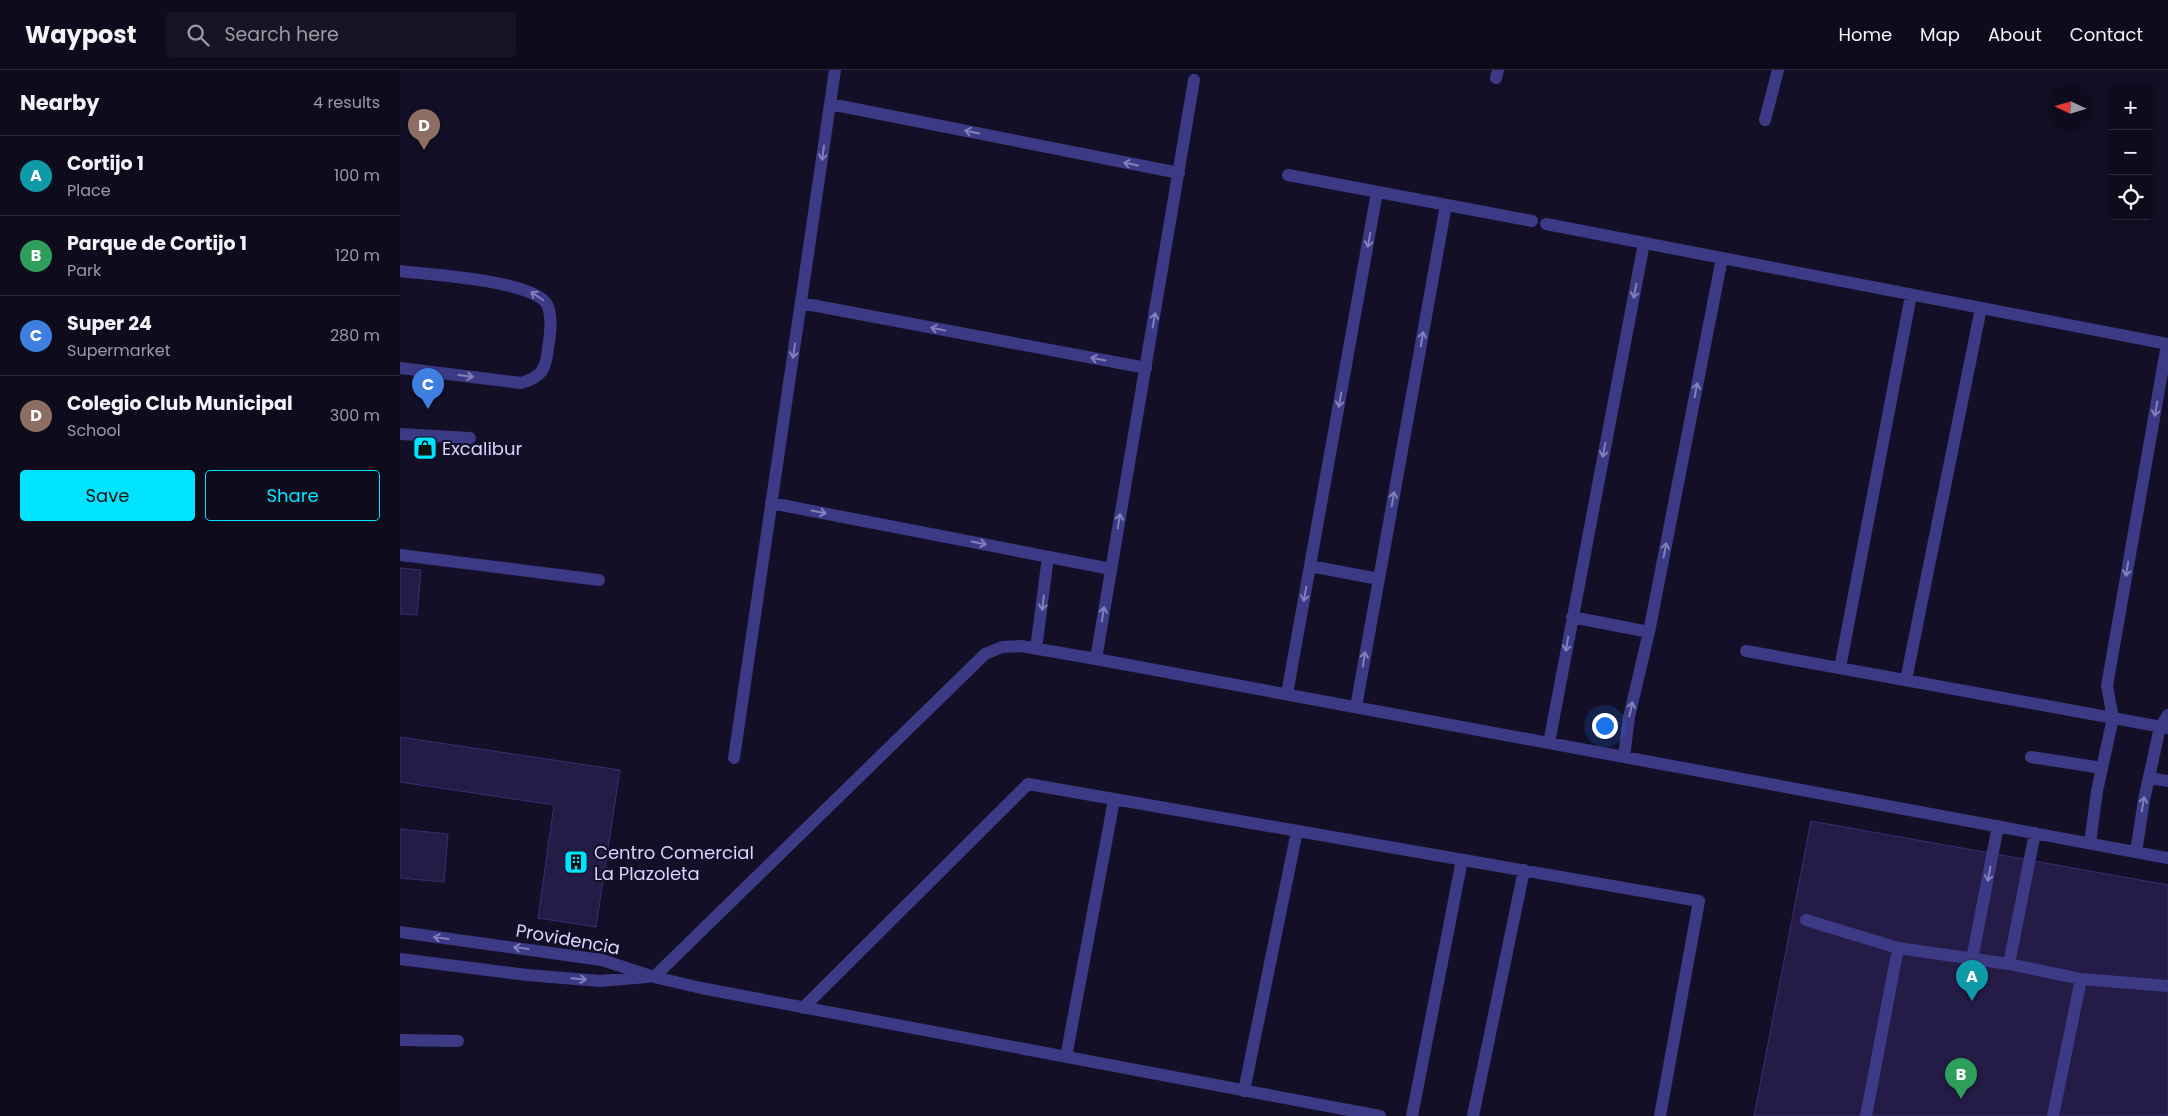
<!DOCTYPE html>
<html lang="en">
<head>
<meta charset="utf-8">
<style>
  body { margin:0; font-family:Poppins,sans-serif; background:#171425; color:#f1f3f6 }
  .controls { position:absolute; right:15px; top:15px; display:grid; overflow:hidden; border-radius:5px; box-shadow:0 2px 12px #0003 }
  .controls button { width:45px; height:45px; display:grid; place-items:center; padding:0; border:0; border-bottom:1px solid #2e2b3b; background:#0e0b1c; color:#f1f3f6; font:25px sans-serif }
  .compass { position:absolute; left:1648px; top:15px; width:45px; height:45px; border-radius:50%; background:#0e0b1c; box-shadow:0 2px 12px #0003; rotate:274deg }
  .you { position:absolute; left:1204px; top:655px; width:18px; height:18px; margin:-12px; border:4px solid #fff; border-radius:50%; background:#1a73e8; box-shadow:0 0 0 8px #1a73e833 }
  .badge { display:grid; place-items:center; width:32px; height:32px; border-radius:50%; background:#00e5ff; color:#fff; font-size:16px; font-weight:700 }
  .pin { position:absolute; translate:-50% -41px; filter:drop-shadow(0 1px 2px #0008) }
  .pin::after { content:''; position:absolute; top:26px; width:18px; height:15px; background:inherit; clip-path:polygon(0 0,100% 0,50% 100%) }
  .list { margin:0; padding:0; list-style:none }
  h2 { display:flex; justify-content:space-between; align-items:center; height:65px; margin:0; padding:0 20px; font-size:21px }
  h2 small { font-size:16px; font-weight:400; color:#9b9ba3 }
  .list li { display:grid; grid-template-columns:32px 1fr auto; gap:15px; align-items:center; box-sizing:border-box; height:80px; padding:0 20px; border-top:1px solid #2e2b3b }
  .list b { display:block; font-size:19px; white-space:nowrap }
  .list p { margin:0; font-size:16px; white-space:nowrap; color:#9b9ba3 }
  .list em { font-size:16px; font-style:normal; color:#9b9ba3 }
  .actions { display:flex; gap:10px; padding:15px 20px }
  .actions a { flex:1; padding:11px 0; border:1px solid #00e5ff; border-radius:5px; text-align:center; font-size:18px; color:#00e5ff }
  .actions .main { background:#00e5ff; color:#111 }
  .icon { flex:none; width:28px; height:28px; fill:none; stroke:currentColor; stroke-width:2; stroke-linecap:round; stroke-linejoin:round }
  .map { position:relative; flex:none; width:1768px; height:1046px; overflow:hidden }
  header { display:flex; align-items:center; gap:30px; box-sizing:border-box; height:70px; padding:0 25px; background:#0e0b1c; border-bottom:1px solid #2e2b3b }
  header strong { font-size:24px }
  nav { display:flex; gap:28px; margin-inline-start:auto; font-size:18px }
  .search { width:350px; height:45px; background:#171425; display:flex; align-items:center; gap:12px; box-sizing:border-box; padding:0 18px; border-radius:5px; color:#9b9ba3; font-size:19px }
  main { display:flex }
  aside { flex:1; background:#0e0b1c }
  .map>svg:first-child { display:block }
</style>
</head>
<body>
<header>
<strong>Waypost</strong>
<div class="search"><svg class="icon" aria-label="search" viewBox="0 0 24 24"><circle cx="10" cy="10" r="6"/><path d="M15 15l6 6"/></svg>Search here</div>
<nav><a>Home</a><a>Map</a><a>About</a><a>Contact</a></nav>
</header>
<main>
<aside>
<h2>Nearby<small>4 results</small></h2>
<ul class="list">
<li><span class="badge" style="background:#0f9aa8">A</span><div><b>Cortijo 1</b><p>Place</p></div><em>100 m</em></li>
<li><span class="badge" style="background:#2e9e5b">B</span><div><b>Parque de Cortijo 1</b><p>Park</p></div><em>120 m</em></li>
<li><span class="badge" style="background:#3f7fe0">C</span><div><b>Super 24</b><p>Supermarket</p></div><em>280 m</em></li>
<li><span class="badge" style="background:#8d6e63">D</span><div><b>Colegio Club Municipal</b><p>School</p></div><em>300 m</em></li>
</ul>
<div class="actions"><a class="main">Save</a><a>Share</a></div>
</aside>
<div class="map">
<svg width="1768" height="1046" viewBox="0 0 1768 1046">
  <rect width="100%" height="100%" fill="#130f26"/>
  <path fill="#241b47" stroke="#3b2d73" d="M 0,498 L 21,500 L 17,545 L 0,544 Z
    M 0,667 L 220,700 L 196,857 L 138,848 L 154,735 L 0,712 Z
    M 1411,751 L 1768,815 L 1768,1046 L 1354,1046 Z
    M 0,759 L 48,764 L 44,812 L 0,808 Z"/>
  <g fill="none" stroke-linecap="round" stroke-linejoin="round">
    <path stroke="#3d3a85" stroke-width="12" d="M 1096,8 L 1098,0
      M 430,34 L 779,103
      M 1365,50 L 1378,0
      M 888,105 L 1132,151
      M 1146,154 L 1768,274
      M 0,201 C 31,205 129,210 146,233 C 153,243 150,267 148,278 C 146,299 142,307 121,313 L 0,298
      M 401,233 L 746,298
      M 0,364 L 70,368
      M 371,433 L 711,499
      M 0,485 L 199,510
      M 910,496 L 979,509
      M 1172,547 L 1249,562
      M 636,579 L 648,487
      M 1346,581 L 1768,658
      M 696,589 L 794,10
      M 1440,598 L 1511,225
      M 1506,610 L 1581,238
      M 887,624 L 977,122
      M 956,637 L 1046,135
      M 1149,673 L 1244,173
      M 1224,687 L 1229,647 L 1249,562 L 1322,188
      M 1631,687 L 1702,698
      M 334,688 L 435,0
      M 1749,708 L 1768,711
      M 1690,773 L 1697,721 L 1713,648 L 1707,616 L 1767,274
      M 1736,782 L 1744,730 L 1760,657 L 1768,645
      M 1406,850 L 1498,878 L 1609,894 L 1681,909 L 1768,916
      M 0,862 L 202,890 L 254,907 L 301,918 L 980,1046
      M 0,889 L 127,905 L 200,911 L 247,907
      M 1572,889 L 1598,756
      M 1609,894 L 1635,763
      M 254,907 L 585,584 L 602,577 L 621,576 L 696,589 L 1768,788
      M 403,938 L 628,714 L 1299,831 L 1260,1046
      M 0,970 L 58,971
      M 666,987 L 714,730
      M 844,1021 L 897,761
      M 1012,1046 L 1062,790
      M 1073,1046 L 1124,800
      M 1466,1046 L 1498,878
      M 1653,1046 L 1681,909"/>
  </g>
  <defs><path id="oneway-shaft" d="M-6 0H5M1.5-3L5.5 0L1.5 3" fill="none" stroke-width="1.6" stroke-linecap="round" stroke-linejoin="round" transform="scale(1.25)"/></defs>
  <g stroke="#837fbc">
    <use href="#oneway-shaft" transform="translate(572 62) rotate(-169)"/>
    <use href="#oneway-shaft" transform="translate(423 83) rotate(98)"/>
    <use href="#oneway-shaft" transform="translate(731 94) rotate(-169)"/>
    <use href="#oneway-shaft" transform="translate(969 170) rotate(100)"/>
    <use href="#oneway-shaft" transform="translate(1235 221) rotate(101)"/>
    <use href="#oneway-shaft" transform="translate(137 226) rotate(-145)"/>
    <use href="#oneway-shaft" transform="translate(754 250) rotate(-80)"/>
    <use href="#oneway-shaft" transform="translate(538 259) rotate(-169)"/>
    <use href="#oneway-shaft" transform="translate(1022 269) rotate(-80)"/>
    <use href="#oneway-shaft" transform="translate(394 281) rotate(98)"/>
    <use href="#oneway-shaft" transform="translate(698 289) rotate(-169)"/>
    <use href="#oneway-shaft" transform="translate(66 306) rotate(7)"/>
    <use href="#oneway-shaft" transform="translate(1296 320) rotate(-79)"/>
    <use href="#oneway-shaft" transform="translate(940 330) rotate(100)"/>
    <use href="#oneway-shaft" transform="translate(1756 339) rotate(100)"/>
    <use href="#oneway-shaft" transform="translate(1204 380) rotate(101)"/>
    <use href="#oneway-shaft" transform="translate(993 429) rotate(-80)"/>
    <use href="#oneway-shaft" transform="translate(419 442) rotate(11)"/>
    <use href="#oneway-shaft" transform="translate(719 451) rotate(-80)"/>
    <use href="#oneway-shaft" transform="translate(579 473) rotate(11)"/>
    <use href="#oneway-shaft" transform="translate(1265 480) rotate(-79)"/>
    <use href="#oneway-shaft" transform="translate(1727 499) rotate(100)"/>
    <use href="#oneway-shaft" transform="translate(905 524) rotate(100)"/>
    <use href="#oneway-shaft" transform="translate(643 533) rotate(97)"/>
    <use href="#oneway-shaft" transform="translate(703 544) rotate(-81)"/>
    <use href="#oneway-shaft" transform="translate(1167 574) rotate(100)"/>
    <use href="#oneway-shaft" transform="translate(964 589) rotate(-81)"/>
    <use href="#oneway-shaft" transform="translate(1231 639) rotate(-77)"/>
    <use href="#oneway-shaft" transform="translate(1743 734) rotate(-80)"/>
    <use href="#oneway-shaft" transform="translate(1589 804) rotate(101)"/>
    <use href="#oneway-shaft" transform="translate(41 868) rotate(-172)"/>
    <use href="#oneway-shaft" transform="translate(121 878) rotate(-172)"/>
    <use href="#oneway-shaft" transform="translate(179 909) rotate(5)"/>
  </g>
  <defs>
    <g id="shop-square" transform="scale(1.25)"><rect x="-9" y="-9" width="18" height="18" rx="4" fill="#00e5ff" stroke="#130f26"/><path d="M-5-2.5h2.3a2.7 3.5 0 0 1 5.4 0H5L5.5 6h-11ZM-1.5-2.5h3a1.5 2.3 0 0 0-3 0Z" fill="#111"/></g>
    <g id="building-square" transform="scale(1.25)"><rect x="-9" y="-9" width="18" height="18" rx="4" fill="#00e5ff" stroke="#130f26"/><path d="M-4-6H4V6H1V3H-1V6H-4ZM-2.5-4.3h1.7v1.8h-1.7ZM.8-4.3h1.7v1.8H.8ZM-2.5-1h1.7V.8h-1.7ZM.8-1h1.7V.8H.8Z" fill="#111"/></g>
  </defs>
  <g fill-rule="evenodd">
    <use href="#shop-square" x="25" y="378"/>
    <use href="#building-square" x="176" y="792"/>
  </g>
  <g text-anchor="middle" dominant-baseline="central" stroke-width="4" stroke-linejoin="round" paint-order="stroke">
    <g font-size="18" fill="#d9d4ff" stroke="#130f26" text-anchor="start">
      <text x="42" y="378">Excalibur</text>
      <text x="194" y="782">Centro Comercial<tspan x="194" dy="21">La Plazoleta</tspan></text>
    </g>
    <g font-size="18" fill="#d9d4ff" stroke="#130f26">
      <text transform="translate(168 869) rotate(10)">Providencia</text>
    </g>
  </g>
</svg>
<div class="controls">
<button>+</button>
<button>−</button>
<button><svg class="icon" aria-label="locate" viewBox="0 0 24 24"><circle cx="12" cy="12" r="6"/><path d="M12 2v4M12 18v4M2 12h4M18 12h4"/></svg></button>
</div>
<svg class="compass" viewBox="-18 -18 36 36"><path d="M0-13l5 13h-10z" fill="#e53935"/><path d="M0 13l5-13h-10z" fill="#9b9ba3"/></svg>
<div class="you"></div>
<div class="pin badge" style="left:1572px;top:931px;background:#0f9aa8">A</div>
<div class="pin badge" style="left:1561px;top:1029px;background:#2e9e5b">B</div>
<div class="pin badge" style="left:28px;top:339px;background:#3f7fe0">C</div>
<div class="pin badge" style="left:24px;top:80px;background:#8d6e63">D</div>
</div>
</main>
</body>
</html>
